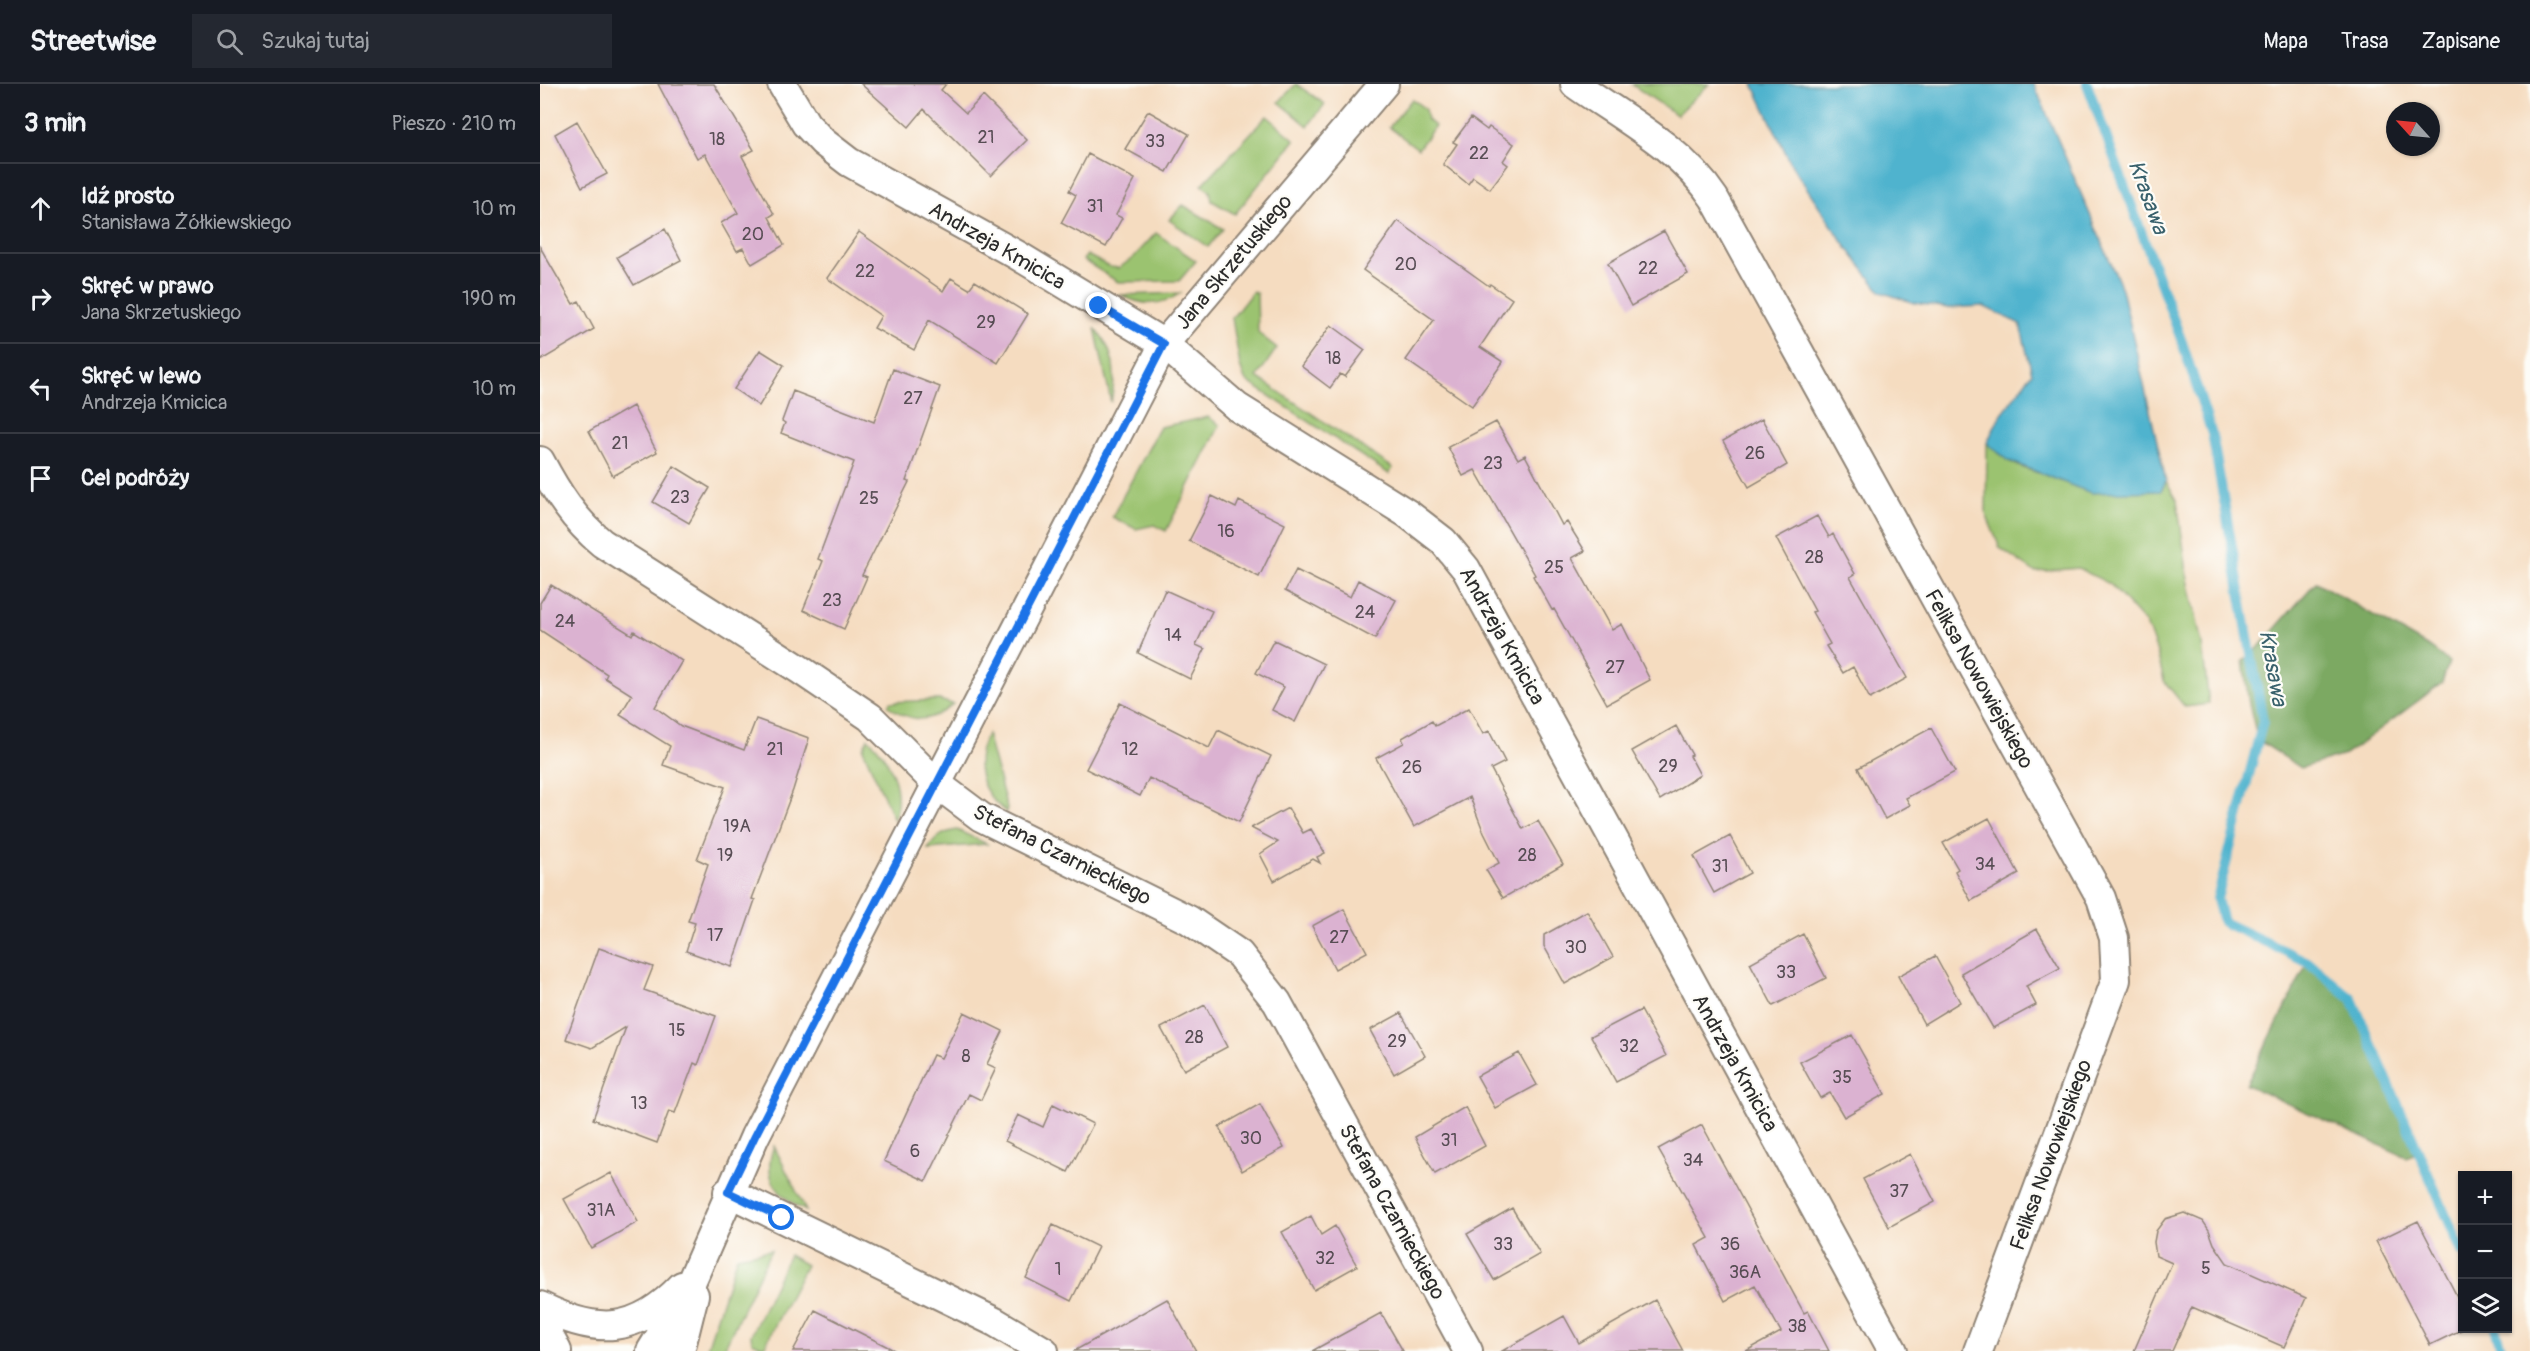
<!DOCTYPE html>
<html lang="pl">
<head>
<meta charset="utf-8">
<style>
  body { margin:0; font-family:Pangolin,sans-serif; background:#242831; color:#f1f3f6 }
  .controls { position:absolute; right:18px; bottom:18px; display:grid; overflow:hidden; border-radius:0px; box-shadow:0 2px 4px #0004 }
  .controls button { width:54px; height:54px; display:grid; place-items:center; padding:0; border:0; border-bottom:2px solid #363941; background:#171b24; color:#f1f3f6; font:30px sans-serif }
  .compass { position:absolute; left:1846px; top:18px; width:54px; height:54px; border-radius:50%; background:#171b24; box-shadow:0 2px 4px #0004; rotate:297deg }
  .stop { position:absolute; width:18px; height:18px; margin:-14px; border:4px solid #1a73e8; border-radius:50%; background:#fff }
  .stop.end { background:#1a73e8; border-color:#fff; box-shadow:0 2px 6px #0008 }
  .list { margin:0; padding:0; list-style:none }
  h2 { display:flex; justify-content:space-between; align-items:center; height:78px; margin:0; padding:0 24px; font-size:26px }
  h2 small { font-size:20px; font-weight:400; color:#9ea1a6 }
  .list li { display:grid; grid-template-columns:39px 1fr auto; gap:18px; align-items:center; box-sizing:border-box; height:90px; padding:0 24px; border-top:2px solid #363941 }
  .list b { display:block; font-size:22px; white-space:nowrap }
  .list p { margin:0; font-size:20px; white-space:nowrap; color:#9ea1a6 }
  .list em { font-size:20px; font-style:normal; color:#9ea1a6 }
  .icon { flex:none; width:33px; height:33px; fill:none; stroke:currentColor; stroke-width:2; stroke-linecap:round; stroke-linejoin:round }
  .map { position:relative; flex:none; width:1990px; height:1267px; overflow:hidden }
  header { display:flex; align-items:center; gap:36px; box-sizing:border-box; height:84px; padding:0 30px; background:#171b24; border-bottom:2px solid #363941 }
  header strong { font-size:28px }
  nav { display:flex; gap:33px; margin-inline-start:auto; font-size:21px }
  .search { width:420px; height:54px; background:#242831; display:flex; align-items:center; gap:15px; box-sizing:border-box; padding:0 21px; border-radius:0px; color:#9ea1a6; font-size:22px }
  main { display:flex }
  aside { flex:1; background:#171b24 }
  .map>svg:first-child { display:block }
</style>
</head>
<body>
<header>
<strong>Streetwise</strong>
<div class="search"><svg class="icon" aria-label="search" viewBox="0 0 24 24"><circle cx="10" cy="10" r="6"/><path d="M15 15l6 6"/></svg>Szukaj tutaj</div>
<nav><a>Mapa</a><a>Trasa</a><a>Zapisane</a></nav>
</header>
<main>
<aside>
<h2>3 min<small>Pieszo · 210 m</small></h2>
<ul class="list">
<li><svg class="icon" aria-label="ahead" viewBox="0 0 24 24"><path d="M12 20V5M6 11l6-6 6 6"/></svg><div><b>Idź prosto</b><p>Stanisława Żółkiewskiego</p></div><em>10 m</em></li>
<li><svg class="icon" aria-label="right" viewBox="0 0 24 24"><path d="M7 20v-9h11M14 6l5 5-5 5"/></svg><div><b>Skręć w prawo</b><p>Jana Skrzetuskiego</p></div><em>190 m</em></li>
<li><svg class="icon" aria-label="left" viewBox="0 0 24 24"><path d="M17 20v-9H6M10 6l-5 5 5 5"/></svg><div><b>Skręć w lewo</b><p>Andrzeja Kmicica</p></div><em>10 m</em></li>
<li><svg class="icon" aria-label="arrive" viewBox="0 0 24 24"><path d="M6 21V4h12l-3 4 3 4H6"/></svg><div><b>Cel podróży</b></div></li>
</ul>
</aside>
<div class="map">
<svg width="1990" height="1267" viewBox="0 0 1990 1267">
  <rect width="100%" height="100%" fill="#fdfcf7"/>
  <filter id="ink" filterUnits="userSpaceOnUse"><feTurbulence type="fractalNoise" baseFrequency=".0167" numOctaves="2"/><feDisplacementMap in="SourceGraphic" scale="12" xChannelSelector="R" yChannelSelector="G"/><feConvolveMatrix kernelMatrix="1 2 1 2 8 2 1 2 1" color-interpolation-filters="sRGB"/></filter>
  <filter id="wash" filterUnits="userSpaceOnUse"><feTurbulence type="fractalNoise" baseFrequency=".008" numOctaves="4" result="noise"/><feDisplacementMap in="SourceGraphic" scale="24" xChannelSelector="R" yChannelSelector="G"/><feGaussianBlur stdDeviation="1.35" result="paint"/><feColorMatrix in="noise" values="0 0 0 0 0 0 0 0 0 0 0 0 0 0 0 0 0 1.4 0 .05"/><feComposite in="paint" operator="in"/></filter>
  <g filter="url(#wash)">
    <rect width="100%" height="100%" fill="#f5dcc0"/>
    <path fill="#9bc36f" stroke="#63774d" stroke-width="1.5" d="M 756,0 L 785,20 L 768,42 L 739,18 Z
      M 1091,0 L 1169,0 L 1137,31 Z
      M 872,15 L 885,25 L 887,36 L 895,42 L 878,65 L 849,43 Z
      M 727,32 L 755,56 L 695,130 L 672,117 L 670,107 L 662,101 Z
      M 643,121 L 683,145 L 668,163 L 629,136 Z
      M 616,149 L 656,177 L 639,197 L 578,198 L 543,176 L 547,171 L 570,183 L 579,184 L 594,173 Z
      M 713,207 L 717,210 L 718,249 L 737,264 L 717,293 L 853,384 L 849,390 L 705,296 L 700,282 L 692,234 Z
      M 641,209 C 620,223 602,222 581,211 Z
      M 555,244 C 575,267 577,289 571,318 Z
      M 668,333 L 680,341 L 626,447 L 614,441 L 596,445 L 572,433 L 620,343 Z
      M 1447,359 C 1454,364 1461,372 1469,377 C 1501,396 1584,407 1621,407 L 1626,397 L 1637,416 L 1648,495 L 1662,560 L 1669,620 L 1645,623 L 1624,597 L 1617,568 L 1606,540 L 1570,500 L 1538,484 L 1495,488 L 1460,464 L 1446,430 Z
      M 399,616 L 413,620 C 390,640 372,639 348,622 L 350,618 Z
      M 447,650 L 467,724 L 466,728 C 440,708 431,680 447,650 Z
      M 328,654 C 350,673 364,707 354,736 L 323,665 Z
      M 417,746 L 447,760 L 388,765 C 396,753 403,748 417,746 Z
      M 234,1062 L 266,1127 C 239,1113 221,1095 234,1062 Z
      M 231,1166 L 183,1267 L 166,1267 L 197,1172 Z
      M 249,1171 L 266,1181 L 224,1263 L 212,1258 L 211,1251 Z"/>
    <path fill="#7ca962" stroke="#546a46" stroke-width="1.5" d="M 1776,498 L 1892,565 L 1909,578 L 1902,599 L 1805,671 L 1761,684 L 1718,656 L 1709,621 L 1703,577 L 1711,572 Z
      M 1768,878 L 1812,915 L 1879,1068 L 1866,1073 L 1706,1001 Z"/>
    <path fill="#4fb3ce" stroke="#3d6f7c" stroke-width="1.5" d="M 1213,0 L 1494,0 L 1582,205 L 1626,397 L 1621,407 L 1551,409 L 1469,377 L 1447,359 L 1459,334 L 1492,289 L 1480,240 L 1443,222 L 1409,224 L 1374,219 L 1341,208 L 1307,164 L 1252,82 Z"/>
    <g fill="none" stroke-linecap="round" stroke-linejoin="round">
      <path stroke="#4fb3ce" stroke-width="10" d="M 1547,0 L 1642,258 L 1672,350 L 1723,637 L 1677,815 L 1683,838 L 1768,878 L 1812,915 L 1922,1168
        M 1955,1244 L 1962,1267"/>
    </g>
    <g id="blocks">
      <path fill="#dbb2d1" d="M 118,0 L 174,0 L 214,66 L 202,72 L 234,130 L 229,133 L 244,161 L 212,180 L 203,164 L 197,167 L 181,139 L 198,129 L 165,70 L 157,74 Z
        M 321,0 L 406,0 L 401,6 L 426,29 L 443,12 L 487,56 L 451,92 L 384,25 L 369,43 Z
        M 608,27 L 649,50 L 627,88 L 585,65 Z
        M 931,34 L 947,46 L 949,43 L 974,60 L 963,77 L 968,81 L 950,105 L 933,93 L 928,100 L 903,80 L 917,60 L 913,58 Z
        M 37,37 L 67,90 L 42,103 L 15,50 Z
        M 548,70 L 595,95 L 576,131 L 582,134 L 566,163 L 521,139 L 536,111 L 529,107 Z
        M 858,137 L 949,202 L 950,200 L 972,215 L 940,263 L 963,278 L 932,322 L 866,276 L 894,236 L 823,186 Z
        M 125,145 L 141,176 L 94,201 L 77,173 Z
        M 1124,147 L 1148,190 L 1091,222 L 1068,179 Z
        M 319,148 L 403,207 L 411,194 L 429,205 L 435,197 L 488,230 L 458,279 L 389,236 L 374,266 L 334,244 L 341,232 L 287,194 Z
        M 0,163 L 33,220 L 39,217 L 54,245 L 0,277 Z
        M 791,241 L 825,266 L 805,293 L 800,290 L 790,304 L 761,282 Z
        M 220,266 L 244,281 L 219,322 L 194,305 Z
        M 353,285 L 400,303 L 366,397 L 369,398 L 322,491 L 327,493 L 304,545 L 263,526 L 283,477 L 278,475 L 314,378 L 241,349 L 245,339 L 242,337 L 253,307 L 334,338 Z
        M 93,322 L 117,368 L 73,392 L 49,347 Z
        M 1222,335 L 1247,381 L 1209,403 L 1183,357 Z
        M 956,338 L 978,375 L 985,371 L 1022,441 L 1027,438 L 1045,467 L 1032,474 L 1072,546 L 1082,540 L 1110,596 L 1067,620 L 1014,525 L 1012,526 L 993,492 L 995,491 L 935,386 L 923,392 L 908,363 Z
        M 134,382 L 170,404 L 149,439 L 113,418 Z
        M 672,412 L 696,424 L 699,417 L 745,440 L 719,493 L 649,457 Z
        M 1277,432 L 1289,453 L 1293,450 L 1315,490 L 1310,493 L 1367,594 L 1330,615 L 1313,583 L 1303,589 L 1286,562 L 1290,560 L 1272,528 L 1275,527 L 1236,454 Z
        M 756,486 L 810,513 L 818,496 L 856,516 L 835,555 L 745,507 Z
        M 11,501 L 92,551 L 94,547 L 142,577 L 115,623 L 141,642 L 204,666 L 216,635 L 269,654 L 253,706 L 212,815 L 215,816 L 192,883 L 146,867 L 155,839 L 148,837 L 168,780 L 157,775 L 185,703 L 123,681 L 130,662 L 80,631 L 92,611 L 65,594 L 67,590 L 0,546 L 0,519 Z
        M 625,506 L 672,527 L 656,561 L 665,565 L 650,595 L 598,569 Z
        M 734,556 L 784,580 L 755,638 L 732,626 L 744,603 L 716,589 Z
        M 580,619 L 669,664 L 678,646 L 731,672 L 699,738 L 609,694 L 600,712 L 546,685 Z
        M 929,624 L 943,650 L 949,647 L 965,678 L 951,685 L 983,745 L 998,737 L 1023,780 L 963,814 L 946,786 L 959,779 L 944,749 L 930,713 L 874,743 L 836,674 L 864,659 L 862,654 L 892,637 L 895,642 Z
        M 1136,642 L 1152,671 L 1150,672 L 1160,691 L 1120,716 L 1092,667 Z
        M 1391,644 L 1415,688 L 1366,714 L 1370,721 L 1345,735 L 1318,684 Z
        M 748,724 L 763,749 L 771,745 L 785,769 L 777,773 L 780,779 L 773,775 L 734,797 L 720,770 L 738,758 L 711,744 Z
        M 1449,734 L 1479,790 L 1431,817 L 1415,787 L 1418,785 L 1403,759 Z
        M 1190,752 L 1210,789 L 1174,809 L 1154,772 Z
        M 804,825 L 827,868 L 795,885 L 772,842 Z
        M 1047,827 L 1073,873 L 1025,900 L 1004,862 L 1004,851 Z
        M 1497,845 L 1520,884 L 1486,902 L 1496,921 L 1453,944 L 1421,889 Z
        M 1263,850 L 1286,894 L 1233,922 L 1210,879 Z
        M 59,864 L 113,883 L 104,906 L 176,932 L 158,981 L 154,979 L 135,1029 L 129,1027 L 117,1059 L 53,1035 L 86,943 L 52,964 L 26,955 Z
        M 1395,872 L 1420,918 L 1384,940 L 1358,892 Z
        M 665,921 L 687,963 L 644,986 L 621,944 Z
        M 1101,926 L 1126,972 L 1076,998 L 1051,952 Z
        M 424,928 L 463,947 L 447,980 L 456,984 L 441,1016 L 429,1010 L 386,1097 L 344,1077 L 393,971 L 401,974 Z
        M 861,929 L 885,972 L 854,990 L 830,946 Z
        M 1312,951 L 1345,1010 L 1304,1033 L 1290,1009 L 1280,1014 L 1260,978 Z
        M 979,969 L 997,1001 L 955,1024 L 937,992 Z
        M 513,1020 L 553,1040 L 528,1088 L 465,1057 L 478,1031 L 503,1043 Z
        M 720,1020 L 744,1064 L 702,1087 L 679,1043 Z
        M 925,1023 L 945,1062 L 895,1090 L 875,1053 Z
        M 1162,1041 L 1264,1229 L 1268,1227 L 1289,1267 L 1206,1267 L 1241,1248 L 1215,1201 L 1185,1217 L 1156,1161 L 1169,1154 L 1118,1065 Z
        M 1370,1070 L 1395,1118 L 1349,1143 L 1323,1095 Z
        M 71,1089 L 98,1138 L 51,1164 L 24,1115 Z
        M 972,1124 L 1000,1170 L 954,1196 L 927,1150 Z
        M 1644,1129 L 1663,1137 L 1669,1146 L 1674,1160 L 1687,1179 L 1766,1214 L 1744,1263 L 1652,1223 L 1632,1267 L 1594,1267 L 1632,1179 L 1616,1172 L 1614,1158 L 1616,1147 L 1625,1135 Z
        M 771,1132 L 781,1151 L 795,1142 L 817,1182 L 774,1206 L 742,1148 Z
        M 1878,1137 L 1923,1224 L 1923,1245 L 1890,1261 L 1836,1157 Z
        M 513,1141 L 558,1163 L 531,1217 L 486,1194 Z
        M 627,1215 L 656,1267 L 534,1267 Z
        M 1115,1216 L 1143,1267 L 962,1267 L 1024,1232 L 1039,1259 Z
        M 275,1226 L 356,1267 L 253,1267 Z
        M 841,1229 L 863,1267 L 772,1267 Z"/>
    </g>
  </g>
  <g filter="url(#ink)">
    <use href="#blocks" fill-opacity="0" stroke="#908476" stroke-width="1.5"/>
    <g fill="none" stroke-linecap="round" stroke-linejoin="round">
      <g stroke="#908476" stroke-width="32">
        <path id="street" d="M 242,0 L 266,40 L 283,58 L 309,78 L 477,171 L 624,260 L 697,323 L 868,430 L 903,457 L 926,485 L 1353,1267
          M 1035,0 C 1083,34 1141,64 1174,114 L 1561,814 L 1574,854 L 1576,896 L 1438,1267
          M 0,377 C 17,409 34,436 62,459 L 259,585 L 330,633 L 397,700 L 441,733 L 649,836 L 699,870 L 737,918 L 928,1267
          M 188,1108 L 455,1238 L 504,1267
          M 0,1222 C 57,1251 96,1250 142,1202
          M 0,1236 L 17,1267
          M 111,1267 L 145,1212 L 215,1052 L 624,260 L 844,0
          M 140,1267 L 154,1211"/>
      </g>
      <use href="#street" stroke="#fff" stroke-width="28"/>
    </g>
  </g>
  <g fill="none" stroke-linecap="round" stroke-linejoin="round" filter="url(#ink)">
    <path stroke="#1a73e8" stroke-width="8" d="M 242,1134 L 188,1108 L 215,1052 L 624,260 L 559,222"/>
  </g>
  <g text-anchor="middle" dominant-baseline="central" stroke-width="4.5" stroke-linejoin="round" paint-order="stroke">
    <g font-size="18" fill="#574d54">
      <text x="446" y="53">21</text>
      <text x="177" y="55">18</text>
      <text x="615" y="57">33</text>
      <text x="939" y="69">22</text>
      <text x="555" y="122">31</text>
      <text x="213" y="150">20</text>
      <text x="866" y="180">20</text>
      <text x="1108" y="184">22</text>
      <text x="325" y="187">22</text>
      <text x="446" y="238">29</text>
      <text x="793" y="274">18</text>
      <text x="373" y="314">27</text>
      <text x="80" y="359">21</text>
      <text x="1215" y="369">26</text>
      <text x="953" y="379">23</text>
      <text x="140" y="413">23</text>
      <text x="329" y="414">25</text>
      <text x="686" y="447">16</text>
      <text x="1274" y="473">28</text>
      <text x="1014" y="483">25</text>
      <text x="292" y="516">23</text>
      <text x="825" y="528">24</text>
      <text x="25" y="537">24</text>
      <text x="633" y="551">14</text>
      <text x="1075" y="583">27</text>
      <text x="235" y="665">21</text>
      <text x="590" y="665">12</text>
      <text x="1128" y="682">29</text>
      <text x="872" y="683">26</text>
      <text x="197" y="742">19A</text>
      <text x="185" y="771">19</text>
      <text x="987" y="771">28</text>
      <text x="1445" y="780">34</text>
      <text x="1180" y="782">31</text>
      <text x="175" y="851">17</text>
      <text x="799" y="853">27</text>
      <text x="1036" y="863">30</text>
      <text x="1246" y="888">33</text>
      <text x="137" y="946">15</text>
      <text x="654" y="953">28</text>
      <text x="857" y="957">29</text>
      <text x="1089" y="962">32</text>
      <text x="426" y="972">8</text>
      <text x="1302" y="993">35</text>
      <text x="99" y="1019">13</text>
      <text x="711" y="1054">30</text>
      <text x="909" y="1056">31</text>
      <text x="375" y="1067">6</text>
      <text x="1153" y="1076">34</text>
      <text x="1359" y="1107">37</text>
      <text x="61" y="1126">31A</text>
      <text x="963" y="1160">33</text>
      <text x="1190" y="1160">36</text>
      <text x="785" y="1174">32</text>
      <text x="1666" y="1184">5</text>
      <text x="518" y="1185">1</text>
      <text x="1205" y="1188">36A</text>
      <text x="1257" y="1242">38</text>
    </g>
    <g font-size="21" fill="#2b2b2b" stroke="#fdfcf7">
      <text transform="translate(457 162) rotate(30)">Andrzeja Kmicica</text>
      <text transform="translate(694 178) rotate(-50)">Jana Skrzetuskiego</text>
      <text transform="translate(962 552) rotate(61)">Andrzeja Kmicica</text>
      <text transform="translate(1439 595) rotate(61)">Feliksa Nowowiejskiego</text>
      <text transform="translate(522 771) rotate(27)">Stefana Czarnieckiego</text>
      <text transform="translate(1195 979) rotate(61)">Andrzeja Kmicica</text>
      <text transform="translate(1511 1071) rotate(-70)">Feliksa Nowowiejskiego</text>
      <text transform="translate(852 1128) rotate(61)">Stefana Czarnieckiego</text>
    </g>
    <g font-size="22" font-style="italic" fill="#39616c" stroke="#fdfcf7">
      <text transform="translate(1608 113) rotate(70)">Krasawa</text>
      <text transform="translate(1733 584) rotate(80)">Krasawa</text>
    </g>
  </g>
</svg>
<div class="controls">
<button>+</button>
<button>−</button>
<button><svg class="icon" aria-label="layers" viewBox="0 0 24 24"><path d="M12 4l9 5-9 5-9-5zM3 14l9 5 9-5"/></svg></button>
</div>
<svg class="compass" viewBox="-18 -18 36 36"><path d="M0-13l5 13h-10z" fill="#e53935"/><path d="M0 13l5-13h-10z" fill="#9ea1a6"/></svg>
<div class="stop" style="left:242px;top:1134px"></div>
<div class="stop end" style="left:559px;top:222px"></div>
</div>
</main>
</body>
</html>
